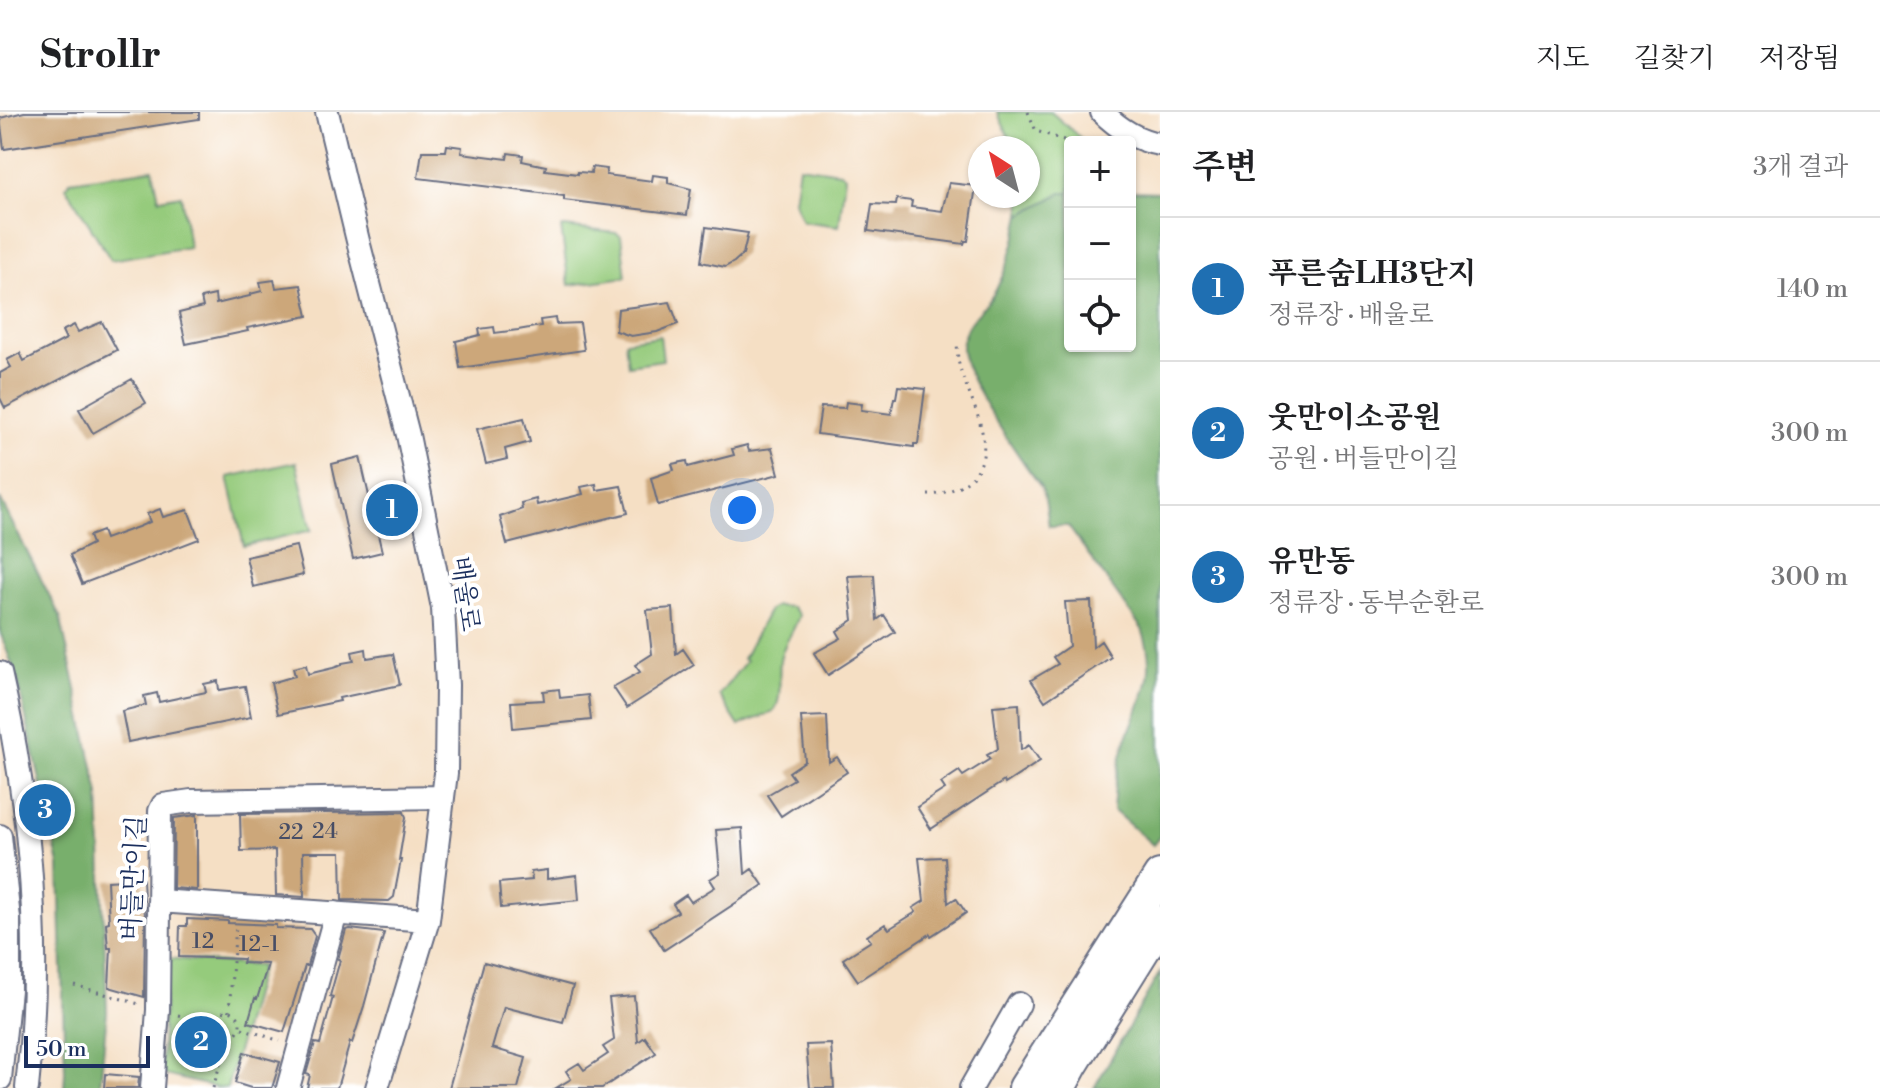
<!DOCTYPE html>
<html lang="ko">
<head>
<meta charset="utf-8">
<style>
  body { margin:0; font-family:"Libre Bodoni","Noto Serif KR",serif; background:#f6f6f6; color:#202124 }
  .controls { position:absolute; right:24px; top:24px; display:grid; overflow:hidden; border-radius:8px; box-shadow:0 2px 6px #0004 }
  .controls button { width:72px; height:72px; display:grid; place-items:center; padding:0; border:0; border-bottom:2px solid #e0e0e0; background:#fff; color:#202124; font:40px sans-serif }
  .compass { position:absolute; left:968px; top:24px; width:72px; height:72px; border-radius:50%; background:#fff; box-shadow:0 2px 6px #0004; rotate:324deg }
  .scale { position:absolute; left:24px; bottom:20px; width:126px; box-sizing:border-box; padding-left:8px; border:4px solid #1b2f5e; border-top:0; font-size:22px; line-height:28px; white-space:nowrap; color:#1b2f5e; -webkit-text-stroke:6px #fff; paint-order:stroke }
  .you { position:absolute; left:742px; top:398px; width:28px; height:28px; margin:-20px; border:6px solid #fff; border-radius:50%; background:#1a73e8; box-shadow:0 0 0 12px #1a73e833 }
  .badge { display:grid; place-items:center; width:52px; height:52px; border-radius:50%; background:#1f6fb2; color:#fff; font-size:26px; font-weight:700 }
  .pin { position:absolute; translate:-50% -50%; border:4px solid #fff; box-shadow:0 2px 8px #0006 }
  .list { margin:0; padding:0; list-style:none }
  h2 { display:flex; justify-content:space-between; align-items:center; height:104px; margin:0; padding:0 32px; font-size:34px }
  h2 small { font-size:26px; font-weight:400; color:#757577 }
  .list li { display:grid; grid-template-columns:52px 1fr auto; gap:24px; align-items:center; box-sizing:border-box; height:144px; padding:0 32px; border-top:2px solid #e0e0e0 }
  .list b { display:block; font-size:30px; white-space:nowrap }
  .list p { margin:0; font-size:26px; white-space:nowrap; color:#757577 }
  .list em { font-size:26px; font-style:normal; color:#757577 }
  .icon { flex:none; width:44px; height:44px; fill:none; stroke:currentColor; stroke-width:2; stroke-linecap:round; stroke-linejoin:round }
  .map { position:relative; flex:none; width:1160px; height:976px; overflow:hidden }
  header { display:flex; align-items:center; gap:48px; box-sizing:border-box; height:112px; padding:0 40px; background:#fff; border-bottom:2px solid #e0e0e0 }
  header strong { font-size:38px }
  nav { display:flex; gap:44px; margin-inline-start:auto; font-size:28px }
  main { display:flex }
  aside { flex:1; background:#fff }
  .map>svg:first-child { display:block }
</style>
</head>
<body>
<header>
<strong>Strollr</strong>
<nav><a>지도</a><a>길찾기</a><a>저장됨</a></nav>
</header>
<main>
<div class="map">
<svg width="1160" height="976" viewBox="0 0 1160 976">
  <rect width="100%" height="100%" fill="#fff"/>
  <filter id="ink" filterUnits="userSpaceOnUse"><feTurbulence type="fractalNoise" baseFrequency=".0125" numOctaves="2"/><feDisplacementMap in="SourceGraphic" scale="16" xChannelSelector="R" yChannelSelector="G"/><feConvolveMatrix kernelMatrix="1 2 1 2 8 2 1 2 1" color-interpolation-filters="sRGB"/></filter>
  <filter id="wash" filterUnits="userSpaceOnUse"><feTurbulence type="fractalNoise" baseFrequency=".006" numOctaves="4" result="noise"/><feDisplacementMap in="SourceGraphic" scale="32" xChannelSelector="R" yChannelSelector="G"/><feGaussianBlur stdDeviation="1.8" result="paint"/><feColorMatrix in="noise" values="0 0 0 0 0 0 0 0 0 0 0 0 0 0 0 0 0 1.4 0 .05"/><feComposite in="paint" operator="in"/></filter>
  <g filter="url(#wash)">
    <rect width="100%" height="100%" fill="#f5dfc4"/>
    <path fill="#95cb7c" stroke="#587d6d" stroke-width="2" d="M 997,0 L 1051,0 L 1085,30 L 1070,30 L 1070,81 L 1061,81 L 1021,103 L 1022,84 L 1028,84 L 1028,36 L 1014,36 Z
      M 799,54 L 840,60 L 845,64 L 839,114 L 802,109 L 794,89 Z
      M 153,57 L 159,87 L 181,83 L 189,135 L 111,148 L 66,75 L 70,69 Z
      M 564,115 L 616,121 L 621,124 L 626,165 L 569,173 L 561,116 Z
      M 660,224 L 663,248 L 628,253 L 625,229 Z
      M 296,350 L 312,418 L 244,434 L 228,365 Z
      M 776,494 L 792,495 L 799,503 C 795,519 782,532 780,549 C 778,562 783,591 773,599 C 766,605 748,608 739,614 L 719,583 L 746,549 L 743,547 L 767,501 L 770,497 Z
      M 166,846 L 261,854 L 227,976 L 219,976 L 161,962 Z"/>
    <path fill="#78af6c" stroke="#4a6f65" stroke-width="2" d="M 1130,79 L 1160,80 L 1160,724 L 1153,733 L 1113,698 C 1114,675 1118,653 1125,631 C 1140,587 1160,566 1142,517 L 1068,414 L 1049,414 C 1047,404 1047,393 1044,383 C 1042,374 1034,365 1028,357 C 1010,330 962,265 962,235 C 963,207 985,199 996,178 C 1008,154 1016,129 1021,103 L 1061,81 L 1070,81 L 1070,234 L 1130,234 Z
      M 0,387 L 60,504 L 99,682 L 107,899 L 100,976 L 64,976 L 65,960 L 59,753 L 17,566 L 0,520 Z
      M 1160,860 L 1160,976 L 1094,976 Z"/>
    <g id="blocks">
      <path fill="#cca77a" d="M 24,0 L 199,0 L 199,7 L 4,37 L 0,6 Z
        M 447,33 L 462,35 L 461,41 L 507,47 L 508,41 L 523,43 L 522,49 L 546,54 L 545,58 L 578,62 L 578,60 L 591,61 L 592,55 L 607,57 L 606,63 L 652,69 L 653,63 L 668,65 L 668,71 L 691,77 L 687,103 L 564,88 L 564,84 L 418,66 L 422,39 L 446,39 Z
        M 949,71 L 976,74 L 968,129 L 965,129 L 964,132 L 868,119 L 872,92 L 896,93 L 897,87 L 912,89 L 911,95 L 942,99 Z
        M 706,115 L 748,121 L 743,142 L 734,150 L 725,155 L 701,150 Z
        M 274,168 L 276,176 L 301,173 L 308,204 L 247,216 L 248,219 L 186,232 L 179,201 L 203,195 L 201,186 L 215,183 L 216,192 L 241,186 L 250,184 L 250,182 L 262,179 L 260,170 Z
        M 670,190 L 678,212 L 657,220 L 631,224 L 616,219 L 618,197 Z
        M 555,206 L 556,212 L 580,211 L 584,238 L 460,256 L 456,229 L 480,223 L 479,217 L 494,215 L 495,221 L 518,218 L 541,214 L 540,208 Z
        M 102,210 L 117,238 L 5,296 L 0,286 L 0,261 L 11,255 L 7,248 L 20,241 L 24,249 L 66,227 L 62,219 L 74,213 L 78,220 Z
        M 132,267 L 146,291 L 93,321 L 79,297 Z
        M 898,274 L 925,277 L 918,332 L 914,332 L 914,335 L 817,322 L 821,295 L 845,296 L 846,290 L 862,292 L 861,298 L 891,302 L 894,286 L 896,286 Z
        M 524,306 L 530,330 L 505,337 L 507,347 L 486,352 L 477,317 Z
        M 747,333 L 749,339 L 772,336 L 779,362 L 658,393 L 651,366 L 674,358 L 672,352 L 687,349 L 688,355 L 734,343 L 732,337 Z
        M 360,345 L 382,440 L 353,447 L 332,352 Z
        M 596,372 L 597,378 L 621,374 L 628,401 L 507,432 L 500,405 L 522,397 L 521,391 L 536,387 L 537,393 L 571,385 L 583,382 L 581,375 Z
        M 160,397 L 163,405 L 188,398 L 199,427 L 82,472 L 70,443 L 92,432 L 89,424 L 102,419 L 105,427 L 138,415 L 150,410 L 147,402 Z
        M 296,434 L 303,463 L 253,475 L 246,445 Z
        M 874,463 L 877,508 L 884,503 L 895,520 L 828,563 L 814,541 L 841,526 L 837,519 L 853,508 L 848,464 Z
        M 1091,489 L 1093,535 L 1101,529 L 1111,545 L 1045,589 L 1031,568 L 1058,552 L 1053,545 L 1069,534 L 1065,490 Z
        M 673,496 L 676,542 L 683,537 L 694,553 L 627,596 L 613,575 L 640,560 L 635,553 L 652,542 L 647,498 Z
        M 366,537 L 367,546 L 393,542 L 400,573 L 339,586 L 340,589 L 278,602 L 271,571 L 295,564 L 293,556 L 306,553 L 308,562 L 333,556 L 342,553 L 342,551 L 354,549 L 352,540 Z
        M 218,569 L 219,578 L 245,574 L 251,605 L 128,630 L 122,599 L 146,593 L 144,584 L 157,581 L 159,590 L 206,580 L 204,572 Z
        M 559,577 L 560,586 L 588,583 L 591,608 L 513,616 L 511,590 L 544,588 L 543,579 Z
        M 1019,592 L 1021,638 L 1029,633 L 1040,649 L 1005,672 L 1004,669 L 931,717 L 917,695 L 945,677 L 941,671 L 959,659 L 963,664 L 990,647 L 987,643 L 998,637 L 993,594 Z
        M 827,604 L 829,650 L 837,645 L 847,660 L 781,704 L 767,683 L 794,667 L 789,660 L 805,649 L 801,605 Z
        M 404,700 L 406,705 L 399,748 L 401,748 L 394,785 L 389,789 L 342,788 L 341,740 L 303,740 L 304,785 L 276,783 L 275,738 L 241,739 L 240,702 Z
        M 197,703 L 197,778 L 173,776 L 174,706 Z
        M 742,716 L 745,762 L 752,757 L 763,773 L 664,838 L 650,816 L 678,800 L 673,792 L 686,783 L 691,790 L 715,775 L 710,767 L 720,761 L 716,718 Z
        M 945,745 L 948,791 L 956,786 L 966,801 L 931,824 L 930,822 L 858,869 L 843,847 L 871,829 L 867,824 L 885,812 L 889,817 L 916,800 L 913,796 L 924,789 L 919,746 Z
        M 547,758 L 547,767 L 577,763 L 579,788 L 501,796 L 499,771 L 532,768 L 531,760 Z
        M 143,767 L 145,805 L 144,885 L 109,875 L 111,836 L 108,836 L 106,811 L 109,810 L 107,769 Z
        M 187,807 L 228,809 L 228,811 L 276,813 L 276,816 L 310,817 L 315,824 L 307,854 L 305,854 L 284,920 L 248,910 L 255,886 L 257,887 L 268,852 L 242,851 L 243,847 L 179,845 L 180,814 L 187,814 Z
        M 350,817 L 384,821 L 364,894 L 352,931 L 350,930 L 337,976 L 307,976 L 310,963 L 306,962 L 315,931 L 320,932 L 333,885 L 330,884 L 340,848 L 338,847 L 346,818 Z
        M 484,850 L 573,874 L 563,910 L 504,895 L 492,936 L 526,946 L 518,976 L 449,976 Z
        M 634,884 L 638,930 L 645,925 L 656,941 L 602,976 L 556,976 L 571,967 L 566,959 L 579,951 L 584,958 L 608,942 L 603,935 L 614,928 L 609,886 Z
        M 831,932 L 834,976 L 810,976 L 806,933 Z
        M 244,940 L 280,950 L 272,976 L 251,976 L 235,971 Z
        M 105,962 L 139,965 L 138,976 L 104,976 Z"/>
    </g>
  </g>
  <g filter="url(#ink)">
    <use href="#blocks" fill-opacity="0" stroke="#676d82" stroke-width="2"/>
    <g fill="none" stroke-linecap="round" stroke-linejoin="round">
      <g stroke="#676d82" stroke-width="26">
        <path id="minor" d="M 327,0 L 358,129 L 408,323 L 443,496 L 447,573 L 446,661 L 428,808 L 377,976
          M 1102,0 C 1117,15 1138,29 1160,32
          M 0,561 C 31,697 43,838 27,976
          M 0,724 L 9,807 L 9,878 L 0,967
          M 159,789 L 428,808
          M 152,976 L 158,898 L 160,699 L 163,693 L 191,689 L 443,685
          M 288,976 L 336,801
          M 971,976 L 1019,892"/>
      </g>
      <g stroke="#676d82" stroke-width="36">
        <path id="highway" d="M 1025,976 L 1160,764
          M 1059,976 L 1072,952 L 1160,811"/>
      </g>
      <path stroke="#676d82" stroke-width="3" stroke-dasharray="2 6" stroke-linecap="butt" d="M 1028,0 L 1036,19 L 1070,30
        M 928,383 C 940,383 953,378 963,372 C 1008,344 967,287 959,252 C 957,246 958,239 957,233
        M 74,873 L 139,892
        M214 912a13 13 0 1 1 26 0a13 13 0 1 1-26 0Z
        M 229,899 L 236,814
        M 178,903 L 214,912
        M 242,916 L 280,929
        M 213,976 L 228,926"/>
      <use href="#minor" stroke="#fff" stroke-width="22"/>
      <use href="#highway" stroke="#fff" stroke-width="32"/>
    </g>
  </g>
  <g text-anchor="middle" dominant-baseline="central" stroke-width="8" stroke-linejoin="round" paint-order="stroke">
    <g font-size="22" fill="#474d65">
      <text x="325" y="719">24</text>
      <text x="291" y="720">22</text>
      <text x="203" y="829">12</text>
      <text x="259" y="832">12-1</text>
    </g>
    <g font-size="26" fill="#1b2f5e" stroke="#fff">
      <text transform="translate(465 482) rotate(82)">배울로</text>
      <text transform="translate(134 766) rotate(-87)">버들만이길</text>
    </g>
  </g>
</svg>
<div class="controls">
<button>+</button>
<button>−</button>
<button><svg class="icon" aria-label="locate" viewBox="0 0 24 24"><circle cx="12" cy="12" r="6"/><path d="M12 2v4M12 18v4M2 12h4M18 12h4"/></svg></button>
</div>
<svg class="compass" viewBox="-18 -18 36 36"><path d="M0-13l5 13h-10z" fill="#e53935"/><path d="M0 13l5-13h-10z" fill="#757577"/></svg>
<div class="scale">50 m</div>
<div class="you"></div>
<div class="pin badge" style="left:392px;top:398px">1</div>
<div class="pin badge" style="left:201px;top:930px">2</div>
<div class="pin badge" style="left:45px;top:698px">3</div>
</div>
<aside>
<h2>주변<small>3개 결과</small></h2>
<ul class="list">
<li><span class="badge">1</span><div><b>푸른숨LH3단지</b><p>정류장 · 배울로</p></div><em>140 m</em></li>
<li><span class="badge">2</span><div><b>웃만이소공원</b><p>공원 · 버들만이길</p></div><em>300 m</em></li>
<li><span class="badge">3</span><div><b>유만동</b><p>정류장 · 동부순환로</p></div><em>300 m</em></li>
</ul>
</aside>
</main>
</body>
</html>
